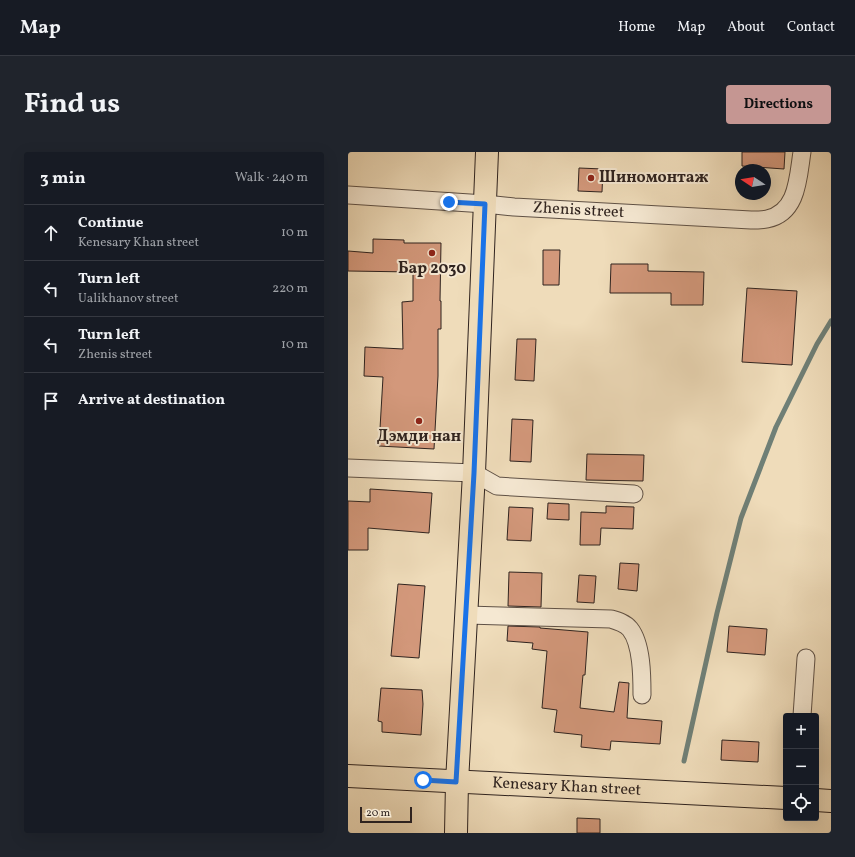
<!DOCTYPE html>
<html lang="en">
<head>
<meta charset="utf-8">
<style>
  body { margin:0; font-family:Vollkorn,serif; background:#20242c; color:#f1f3f6 }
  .controls { position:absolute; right:12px; bottom:12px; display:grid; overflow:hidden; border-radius:4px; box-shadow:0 4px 16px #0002 }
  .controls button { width:36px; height:36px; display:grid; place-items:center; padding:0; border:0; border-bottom:1px solid #363941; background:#171b24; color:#f1f3f6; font:20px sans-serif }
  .compass { position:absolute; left:387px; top:12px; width:36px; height:36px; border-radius:50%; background:#171b24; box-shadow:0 4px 16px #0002; rotate:282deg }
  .scale { position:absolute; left:12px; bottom:10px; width:52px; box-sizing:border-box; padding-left:4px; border:2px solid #2f231f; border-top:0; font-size:11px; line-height:14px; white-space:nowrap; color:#2f231f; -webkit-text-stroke:3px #f5e8d2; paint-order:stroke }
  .stop { position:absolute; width:12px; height:12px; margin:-9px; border:3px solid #1a73e8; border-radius:50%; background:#fff }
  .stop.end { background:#1a73e8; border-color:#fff; box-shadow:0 1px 4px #0008 }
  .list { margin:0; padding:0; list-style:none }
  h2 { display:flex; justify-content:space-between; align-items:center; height:52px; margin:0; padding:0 16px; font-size:17px }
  h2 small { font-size:13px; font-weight:400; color:#9ea1a6 }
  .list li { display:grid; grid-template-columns:26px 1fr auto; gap:12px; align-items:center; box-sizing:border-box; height:56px; padding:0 16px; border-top:1px solid #363941 }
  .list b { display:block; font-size:15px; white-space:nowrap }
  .list p { margin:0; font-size:13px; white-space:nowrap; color:#9ea1a6 }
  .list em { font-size:13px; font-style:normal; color:#9ea1a6 }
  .icon { flex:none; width:22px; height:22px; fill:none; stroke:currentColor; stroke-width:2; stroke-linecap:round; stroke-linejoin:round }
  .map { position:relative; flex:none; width:483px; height:681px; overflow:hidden; border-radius:4px }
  header { display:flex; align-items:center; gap:24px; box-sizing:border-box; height:56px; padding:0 20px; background:#171b24; border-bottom:1px solid #363941 }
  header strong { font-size:19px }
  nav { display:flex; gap:22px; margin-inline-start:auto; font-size:14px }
  .intro { display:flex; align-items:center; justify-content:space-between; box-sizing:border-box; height:96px; padding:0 24px }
  h1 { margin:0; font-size:28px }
  .button { padding:10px 18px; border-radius:4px; background:#c59692; color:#111; font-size:14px; font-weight:700 }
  main { display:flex; gap:24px; padding:0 24px }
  aside { flex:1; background:#171b24; border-radius:4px; box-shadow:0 4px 16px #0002 }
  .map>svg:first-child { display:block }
</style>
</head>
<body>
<header>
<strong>Map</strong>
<nav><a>Home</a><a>Map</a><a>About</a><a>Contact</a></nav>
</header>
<div class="intro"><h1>Find us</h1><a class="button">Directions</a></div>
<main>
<aside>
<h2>3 min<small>Walk · 240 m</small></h2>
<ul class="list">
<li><svg class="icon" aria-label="ahead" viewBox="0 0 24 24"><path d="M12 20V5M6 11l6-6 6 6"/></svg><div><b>Continue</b><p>Kenesary Khan street</p></div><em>10 m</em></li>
<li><svg class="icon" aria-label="left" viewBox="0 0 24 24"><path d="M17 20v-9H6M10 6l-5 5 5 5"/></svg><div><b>Turn left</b><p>Ualikhanov street</p></div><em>220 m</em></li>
<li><svg class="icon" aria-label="left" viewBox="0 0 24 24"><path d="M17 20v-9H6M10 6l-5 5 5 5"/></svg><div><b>Turn left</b><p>Zhenis street</p></div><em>10 m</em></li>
<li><svg class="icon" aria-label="arrive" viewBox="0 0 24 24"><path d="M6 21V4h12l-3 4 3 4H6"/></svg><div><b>Arrive at destination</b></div></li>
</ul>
</aside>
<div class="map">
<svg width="483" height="681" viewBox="0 0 483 681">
  <rect width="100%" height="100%" fill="#efdcba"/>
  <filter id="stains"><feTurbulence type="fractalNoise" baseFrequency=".005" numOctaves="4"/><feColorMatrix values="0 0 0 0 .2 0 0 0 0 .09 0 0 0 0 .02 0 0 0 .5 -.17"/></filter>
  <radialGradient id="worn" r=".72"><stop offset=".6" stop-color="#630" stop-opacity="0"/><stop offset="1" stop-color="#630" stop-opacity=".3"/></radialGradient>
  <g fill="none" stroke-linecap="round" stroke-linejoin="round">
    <path stroke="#6f7f76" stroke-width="5" d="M 336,609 L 369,461 L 393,366 L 428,275 L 469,192 L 483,169"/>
  </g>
  <path fill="#d3987b" stroke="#2f231f" d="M 394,0 L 437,0 L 436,17 L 394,14 Z
    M 231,16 L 255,17 L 254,40 L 230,39 Z
    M 25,87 L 56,88 L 56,91 L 93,91 L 92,149 L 93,149 L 93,177 L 90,177 L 90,224 L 86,297 L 31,294 L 35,225 L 16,224 L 17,195 L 55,197 L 54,150 L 65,149 L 65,120 L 0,119 L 0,99 L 25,101 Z
    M 195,98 L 212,98 L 211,133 L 195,133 Z
    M 263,112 L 300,112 L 300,119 L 356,120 L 355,153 L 323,153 L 323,141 L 262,141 Z
    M 399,136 L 449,139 L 444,213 L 394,210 Z
    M 169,187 L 188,187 L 186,229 L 167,228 Z
    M 164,267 L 185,268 L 183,310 L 162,309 Z
    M 239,302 L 296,303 L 295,329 L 238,328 Z
    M 22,337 L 84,341 L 81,381 L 20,376 L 20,398 L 0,398 L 0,349 L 22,350 Z
    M 200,351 L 221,352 L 221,368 L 199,367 Z
    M 258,354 L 286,355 L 285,377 L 253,376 L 252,393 L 232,393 L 233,360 L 258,361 Z
    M 161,355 L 185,356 L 183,389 L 159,388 Z
    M 272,411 L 291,412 L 289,439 L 270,437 Z
    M 161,420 L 194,421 L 193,455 L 160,454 Z
    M 231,423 L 248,424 L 246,451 L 229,450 Z
    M 50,432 L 77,434 L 71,506 L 43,504 Z
    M 160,474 L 192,475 L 192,476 L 240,480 L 237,523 L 235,523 L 232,556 L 266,560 L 271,530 L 281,531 L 279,566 L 314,569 L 312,592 L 263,589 L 262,598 L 233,595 L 234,583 L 206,580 L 209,558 L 194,556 L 199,499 L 184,497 L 185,491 L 159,489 Z
    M 381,474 L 419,477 L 417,503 L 379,500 Z
    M 33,536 L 74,538 L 75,552 L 73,583 L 34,580 L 34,570 L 30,569 Z
    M 374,588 L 411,590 L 410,610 L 373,608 Z
    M 229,666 L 252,667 L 252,681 L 229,681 Z"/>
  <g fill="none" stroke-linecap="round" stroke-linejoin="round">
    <g stroke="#5f5146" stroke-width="19">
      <g id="minor">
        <path id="s1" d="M 0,43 L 137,52 L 166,55 L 403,68 C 408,68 414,68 419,67 C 450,61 450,25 454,0"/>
        <path d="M 0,316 L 126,321 L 149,334 L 286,342"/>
        <path d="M 119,463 L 263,467 C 270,469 277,471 282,477 C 294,492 294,525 294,543"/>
        <path d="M 454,564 L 458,506"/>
      </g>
    </g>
    <g stroke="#2f231f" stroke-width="24">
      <g id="major">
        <path id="s2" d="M 0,624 L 438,646"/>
        <path d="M 468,648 L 483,649"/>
        <path d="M 108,681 L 109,630 L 126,321 L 139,0"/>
      </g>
    </g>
    <use href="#minor" stroke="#f5e8d2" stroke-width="17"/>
    <use href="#major" stroke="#efdcba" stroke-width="22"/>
  </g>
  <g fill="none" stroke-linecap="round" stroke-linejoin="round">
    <path stroke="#1a73e8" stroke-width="5" d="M 75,628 L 108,630 L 126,321 L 137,52 L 101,50"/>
  </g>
  <g fill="#8f2418" stroke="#f5e8d2" stroke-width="1.5">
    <circle cx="243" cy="26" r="4"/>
    <circle cx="84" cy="101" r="4"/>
    <circle cx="71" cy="269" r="4"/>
  </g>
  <g text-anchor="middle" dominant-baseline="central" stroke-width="4" stroke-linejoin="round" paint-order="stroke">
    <g font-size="16" font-weight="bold" fill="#2f231f" stroke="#f5e8d2">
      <text x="251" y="26" text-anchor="start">Шиномонтаж</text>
      <text x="84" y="117">Бар 2030</text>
      <text x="71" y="285">Дэмди нан</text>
    </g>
    <g font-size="16" fill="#2f231f" stroke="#f5e8d2">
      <text stroke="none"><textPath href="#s1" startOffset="231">Zhenis street</textPath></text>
      <text stroke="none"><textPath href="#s2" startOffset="219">Kenesary Khan street</textPath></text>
    </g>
  </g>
  <rect width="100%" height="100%" filter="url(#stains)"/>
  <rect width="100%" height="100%" fill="url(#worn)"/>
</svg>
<div class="controls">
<button>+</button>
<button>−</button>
<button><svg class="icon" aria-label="locate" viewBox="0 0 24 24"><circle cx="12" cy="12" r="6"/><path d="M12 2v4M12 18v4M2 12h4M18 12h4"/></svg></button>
</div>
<svg class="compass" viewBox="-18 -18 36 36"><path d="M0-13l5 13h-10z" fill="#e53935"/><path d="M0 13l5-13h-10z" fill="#9ea1a6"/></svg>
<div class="scale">20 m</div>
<div class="stop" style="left:75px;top:628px"></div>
<div class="stop end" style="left:101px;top:50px"></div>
</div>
</main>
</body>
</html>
